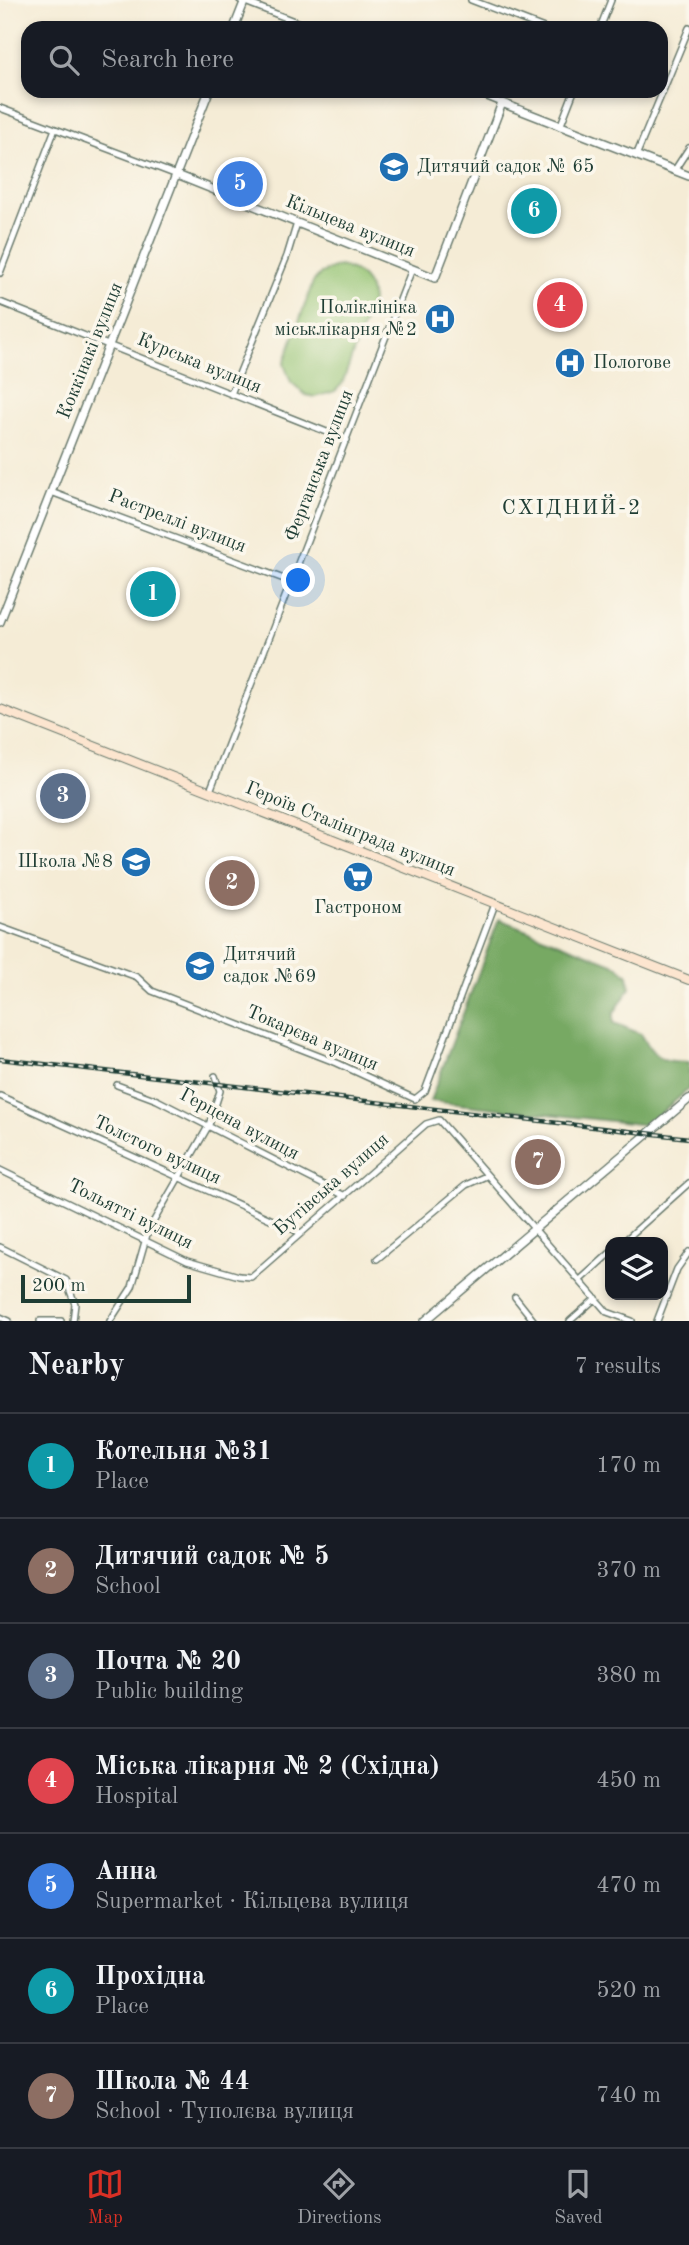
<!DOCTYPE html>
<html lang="en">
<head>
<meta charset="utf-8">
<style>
  body { margin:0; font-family:"Old Standard TT",serif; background:#242831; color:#f1f3f6 }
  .controls { position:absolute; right:21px; bottom:21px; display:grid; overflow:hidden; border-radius:14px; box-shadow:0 4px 10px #0003 }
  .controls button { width:63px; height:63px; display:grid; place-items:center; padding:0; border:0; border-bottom:2px solid #363941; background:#171b24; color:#f1f3f6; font:35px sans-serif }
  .scale { position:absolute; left:21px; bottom:18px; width:170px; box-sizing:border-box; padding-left:7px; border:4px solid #1f3d34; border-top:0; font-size:19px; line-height:24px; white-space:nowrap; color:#1f3d34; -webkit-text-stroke:5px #fbf7ec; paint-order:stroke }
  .you { position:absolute; left:299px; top:581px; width:24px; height:24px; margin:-18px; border:5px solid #fff; border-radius:50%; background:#1a73e8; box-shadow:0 0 0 10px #1a73e833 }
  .badge { display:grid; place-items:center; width:46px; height:46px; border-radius:50%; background:#d93025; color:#fff; font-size:23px; font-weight:700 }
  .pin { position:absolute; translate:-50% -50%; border:4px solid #fff; box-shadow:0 2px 7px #0006 }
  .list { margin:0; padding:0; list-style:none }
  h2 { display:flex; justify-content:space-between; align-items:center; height:91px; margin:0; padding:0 28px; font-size:30px }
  h2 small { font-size:23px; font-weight:400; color:#9ea1a6 }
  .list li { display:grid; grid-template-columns:46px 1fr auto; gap:21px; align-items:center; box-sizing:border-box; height:105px; padding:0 28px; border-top:2px solid #363941 }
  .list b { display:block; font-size:26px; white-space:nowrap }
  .list p { margin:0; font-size:23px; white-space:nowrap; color:#9ea1a6 }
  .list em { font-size:23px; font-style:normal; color:#9ea1a6 }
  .icon { flex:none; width:38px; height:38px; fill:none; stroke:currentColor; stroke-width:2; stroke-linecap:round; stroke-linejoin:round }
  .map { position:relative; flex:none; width:689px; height:1321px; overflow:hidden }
  .search { position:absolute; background:#171b24; box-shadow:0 4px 10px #0003; left:21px; right:21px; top:21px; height:77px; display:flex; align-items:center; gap:18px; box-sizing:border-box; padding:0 24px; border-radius:21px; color:#9ea1a6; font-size:26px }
  .sheet { height:826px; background:#171b24 }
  nav { display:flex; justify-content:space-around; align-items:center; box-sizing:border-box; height:98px; border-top:2px solid #363941; background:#171b24; font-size:19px; color:#9ea1a6 }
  nav a { display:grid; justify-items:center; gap:4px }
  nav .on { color:#d93025 }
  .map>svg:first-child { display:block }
</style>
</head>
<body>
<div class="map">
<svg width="689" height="1321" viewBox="0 0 689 1321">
  <rect width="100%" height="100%" fill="#fbf7ec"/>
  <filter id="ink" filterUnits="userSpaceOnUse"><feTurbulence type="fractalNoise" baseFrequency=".0143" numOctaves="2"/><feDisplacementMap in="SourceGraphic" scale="14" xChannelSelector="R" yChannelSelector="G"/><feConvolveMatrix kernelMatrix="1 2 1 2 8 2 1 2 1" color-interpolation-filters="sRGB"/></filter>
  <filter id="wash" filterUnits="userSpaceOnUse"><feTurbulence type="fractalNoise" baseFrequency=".00686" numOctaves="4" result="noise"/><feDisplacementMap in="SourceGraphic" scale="28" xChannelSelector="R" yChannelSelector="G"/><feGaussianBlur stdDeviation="1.57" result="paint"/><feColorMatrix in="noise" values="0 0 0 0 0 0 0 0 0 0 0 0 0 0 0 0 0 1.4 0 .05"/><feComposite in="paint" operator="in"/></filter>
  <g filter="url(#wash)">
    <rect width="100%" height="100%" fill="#f5ecd6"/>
    <path fill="#94c372" stroke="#5a8053" stroke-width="2" d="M 339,266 C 358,270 371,281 372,301 L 342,384 L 335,391 L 316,397 L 306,395 L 291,382 L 284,364 L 313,282 L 321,273 Z"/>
    <path fill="#77a964" stroke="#4b734c" stroke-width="2" d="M 499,919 L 618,966 L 628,975 L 630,988 L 614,1013 L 614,1023 L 641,1034 C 658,1061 657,1060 689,1062 L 689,1089 L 647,1125 L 430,1101 Z"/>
  </g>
  <g filter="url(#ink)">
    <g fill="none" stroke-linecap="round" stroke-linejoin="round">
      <g stroke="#6a7a6d" stroke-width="8">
        <path id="minor" d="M 240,0 L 312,28
          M 471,0 L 544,28
          M 600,28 L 611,0
          M 472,91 L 502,103
          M 0,108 L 177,175
          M 560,127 L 574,91
          M 636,156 L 689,28
          M 674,171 L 689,148
          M 0,273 L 55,129
          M 0,302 L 347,440
          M 231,394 L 287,256 L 297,223
          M 51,492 L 292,582
          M 210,791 L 412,269
          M 0,927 L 137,977 L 152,991 L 337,1063 L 415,1099 L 425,1091 L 495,904
          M 117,1085 L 157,1100 L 345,1196
          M 0,1096 L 301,1233
          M 0,1170 L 187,1261 L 239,1276 L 251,1277 L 426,1124 L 439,1120 L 607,1312 L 632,1321
          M 623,1242 L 689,1183
          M 0,1247 L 66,1280 L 75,1304 L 73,1321
          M 377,1259 L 466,1185 L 486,1176
          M 580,1280 L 610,1253
          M 515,1297 L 534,1321
          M 0,1317 L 9,1321
          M 40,1321 L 61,1321
          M 110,1321 L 132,1287 L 148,1231 L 209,1125 L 220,1091 L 215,1076
          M 570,1321 L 596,1298
          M 657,1321 L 677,1269 L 689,1252"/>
      </g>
      <g stroke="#6a7a6d" stroke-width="10">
        <path id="tertiary" d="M 234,28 L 245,0
          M 177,175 L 435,278 L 502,103 L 689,176
          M 0,622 L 209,91
          M 425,1321 L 689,1099"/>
      </g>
      <g stroke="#6a7a6d" stroke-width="10">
        <path id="secondary" d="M 0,709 L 689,980"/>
      </g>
      <use href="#minor" stroke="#fff" stroke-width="5"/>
      <use href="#tertiary" stroke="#fff" stroke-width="7"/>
      <use href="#secondary" stroke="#fce5cf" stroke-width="8"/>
      <g stroke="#1f3d34" stroke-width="4.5">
        <path id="rail" d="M 0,1059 L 689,1138"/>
      </g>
      <use href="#rail" stroke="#fbf7ec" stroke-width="2" stroke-dasharray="5" stroke-linecap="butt"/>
    </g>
  </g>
  <defs>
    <g id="school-disc" transform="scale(1.575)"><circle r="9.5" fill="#1f6fb2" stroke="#fbf7ec"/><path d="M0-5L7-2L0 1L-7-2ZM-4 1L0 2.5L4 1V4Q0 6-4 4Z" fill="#fff"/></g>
    <g id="hospital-disc" transform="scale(1.575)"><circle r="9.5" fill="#1f6fb2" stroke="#fbf7ec"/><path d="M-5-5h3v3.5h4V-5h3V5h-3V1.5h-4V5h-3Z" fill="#fff"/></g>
    <g id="supermarket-disc" transform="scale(1.575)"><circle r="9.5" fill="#1f6fb2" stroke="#fbf7ec"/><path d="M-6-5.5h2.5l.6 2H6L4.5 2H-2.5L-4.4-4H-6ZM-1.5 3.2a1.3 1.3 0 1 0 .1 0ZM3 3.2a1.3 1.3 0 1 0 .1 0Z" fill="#fff"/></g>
  </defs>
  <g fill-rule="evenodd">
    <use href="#school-disc" x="394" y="167"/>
    <use href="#hospital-disc" x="440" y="319"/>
    <use href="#hospital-disc" x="570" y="363"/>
    <use href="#school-disc" x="136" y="862"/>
    <use href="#supermarket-disc" x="358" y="877"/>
    <use href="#school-disc" x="200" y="966"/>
  </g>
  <g text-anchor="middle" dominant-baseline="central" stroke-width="7" stroke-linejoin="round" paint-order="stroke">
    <g font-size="19" fill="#1f3d34" stroke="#fbf7ec" text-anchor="start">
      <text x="417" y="167">Дитячий садок № 65</text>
      <text x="417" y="308" text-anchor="end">Поліклініка<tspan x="417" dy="22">міськлікарня №2</tspan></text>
      <text x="593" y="363">Пологове</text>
      <text x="113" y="862" text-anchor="end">Школа №8</text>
      <text x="358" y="908" text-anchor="middle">Гастроном</text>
      <text x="223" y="955">Дитячий<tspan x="223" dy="22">садок №69</tspan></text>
    </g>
    <g font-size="19" fill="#1f3d34" stroke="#fbf7ec">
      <text transform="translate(350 227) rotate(22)">Кільцева вулиця</text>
      <text transform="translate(91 351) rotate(-68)">Коккінакі вулиця</text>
      <text transform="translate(199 364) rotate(22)">Курська вулиця</text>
      <text transform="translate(320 466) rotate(-69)">Ферганська вулиця</text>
      <text transform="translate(177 522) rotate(21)">Растреллі вулиця</text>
      <text transform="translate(350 830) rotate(22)">Героїв Сталінграда вулиця</text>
      <text transform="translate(312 1039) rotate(23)">Токарєва вулиця</text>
      <text transform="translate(239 1125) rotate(28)">Герцена вулиця</text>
      <text transform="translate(157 1151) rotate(25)">Толстого вулиця</text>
      <text transform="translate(332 1185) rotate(-41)">Бутівська вулиця</text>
      <text transform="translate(130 1215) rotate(26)">Тольятті вулиця</text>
    </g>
    <g font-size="21" letter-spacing="2" fill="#1f3d34" stroke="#fbf7ec">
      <text x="572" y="508">СХІДНИЙ-2</text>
    </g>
  </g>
</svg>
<div class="controls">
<button><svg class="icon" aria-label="layers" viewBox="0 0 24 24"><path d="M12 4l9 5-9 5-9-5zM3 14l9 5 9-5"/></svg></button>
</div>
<div class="scale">200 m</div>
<div class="you"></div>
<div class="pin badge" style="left:153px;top:594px;background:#0f9aa8">1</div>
<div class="pin badge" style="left:232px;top:883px;background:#8d6e63">2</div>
<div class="pin badge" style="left:63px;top:796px;background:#5c6f8a">3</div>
<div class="pin badge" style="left:560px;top:305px;background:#e0444e">4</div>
<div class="pin badge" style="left:240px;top:184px;background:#3f7fe0">5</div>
<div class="pin badge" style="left:534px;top:211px;background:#0f9aa8">6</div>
<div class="pin badge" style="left:538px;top:1162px;background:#8d6e63">7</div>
<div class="search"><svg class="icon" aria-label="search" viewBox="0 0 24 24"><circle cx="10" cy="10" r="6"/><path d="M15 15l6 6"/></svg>Search here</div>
</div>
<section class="sheet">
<h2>Nearby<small>7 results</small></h2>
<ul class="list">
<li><span class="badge" style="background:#0f9aa8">1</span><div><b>Котельня №31</b><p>Place</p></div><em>170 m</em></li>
<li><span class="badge" style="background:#8d6e63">2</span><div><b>Дитячий садок № 5</b><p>School</p></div><em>370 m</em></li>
<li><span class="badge" style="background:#5c6f8a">3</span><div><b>Почта № 20</b><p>Public building</p></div><em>380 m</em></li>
<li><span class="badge" style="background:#e0444e">4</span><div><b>Міська лікарня № 2 (Східна)</b><p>Hospital</p></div><em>450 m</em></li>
<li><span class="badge" style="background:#3f7fe0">5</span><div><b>Анна</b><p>Supermarket · Кільцева вулиця</p></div><em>470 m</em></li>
<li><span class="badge" style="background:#0f9aa8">6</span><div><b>Прохідна</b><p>Place</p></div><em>520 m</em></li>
<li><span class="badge" style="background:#8d6e63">7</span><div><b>Школа № 44</b><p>School · Туполєва вулиця</p></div><em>740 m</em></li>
</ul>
</section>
<nav>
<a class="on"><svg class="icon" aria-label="map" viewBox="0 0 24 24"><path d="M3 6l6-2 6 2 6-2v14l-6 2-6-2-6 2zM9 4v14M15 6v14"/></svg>Map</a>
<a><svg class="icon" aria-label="directions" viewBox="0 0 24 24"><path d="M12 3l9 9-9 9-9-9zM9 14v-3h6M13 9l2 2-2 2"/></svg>Directions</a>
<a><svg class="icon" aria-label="saved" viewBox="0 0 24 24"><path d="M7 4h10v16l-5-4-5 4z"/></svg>Saved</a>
</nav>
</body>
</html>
